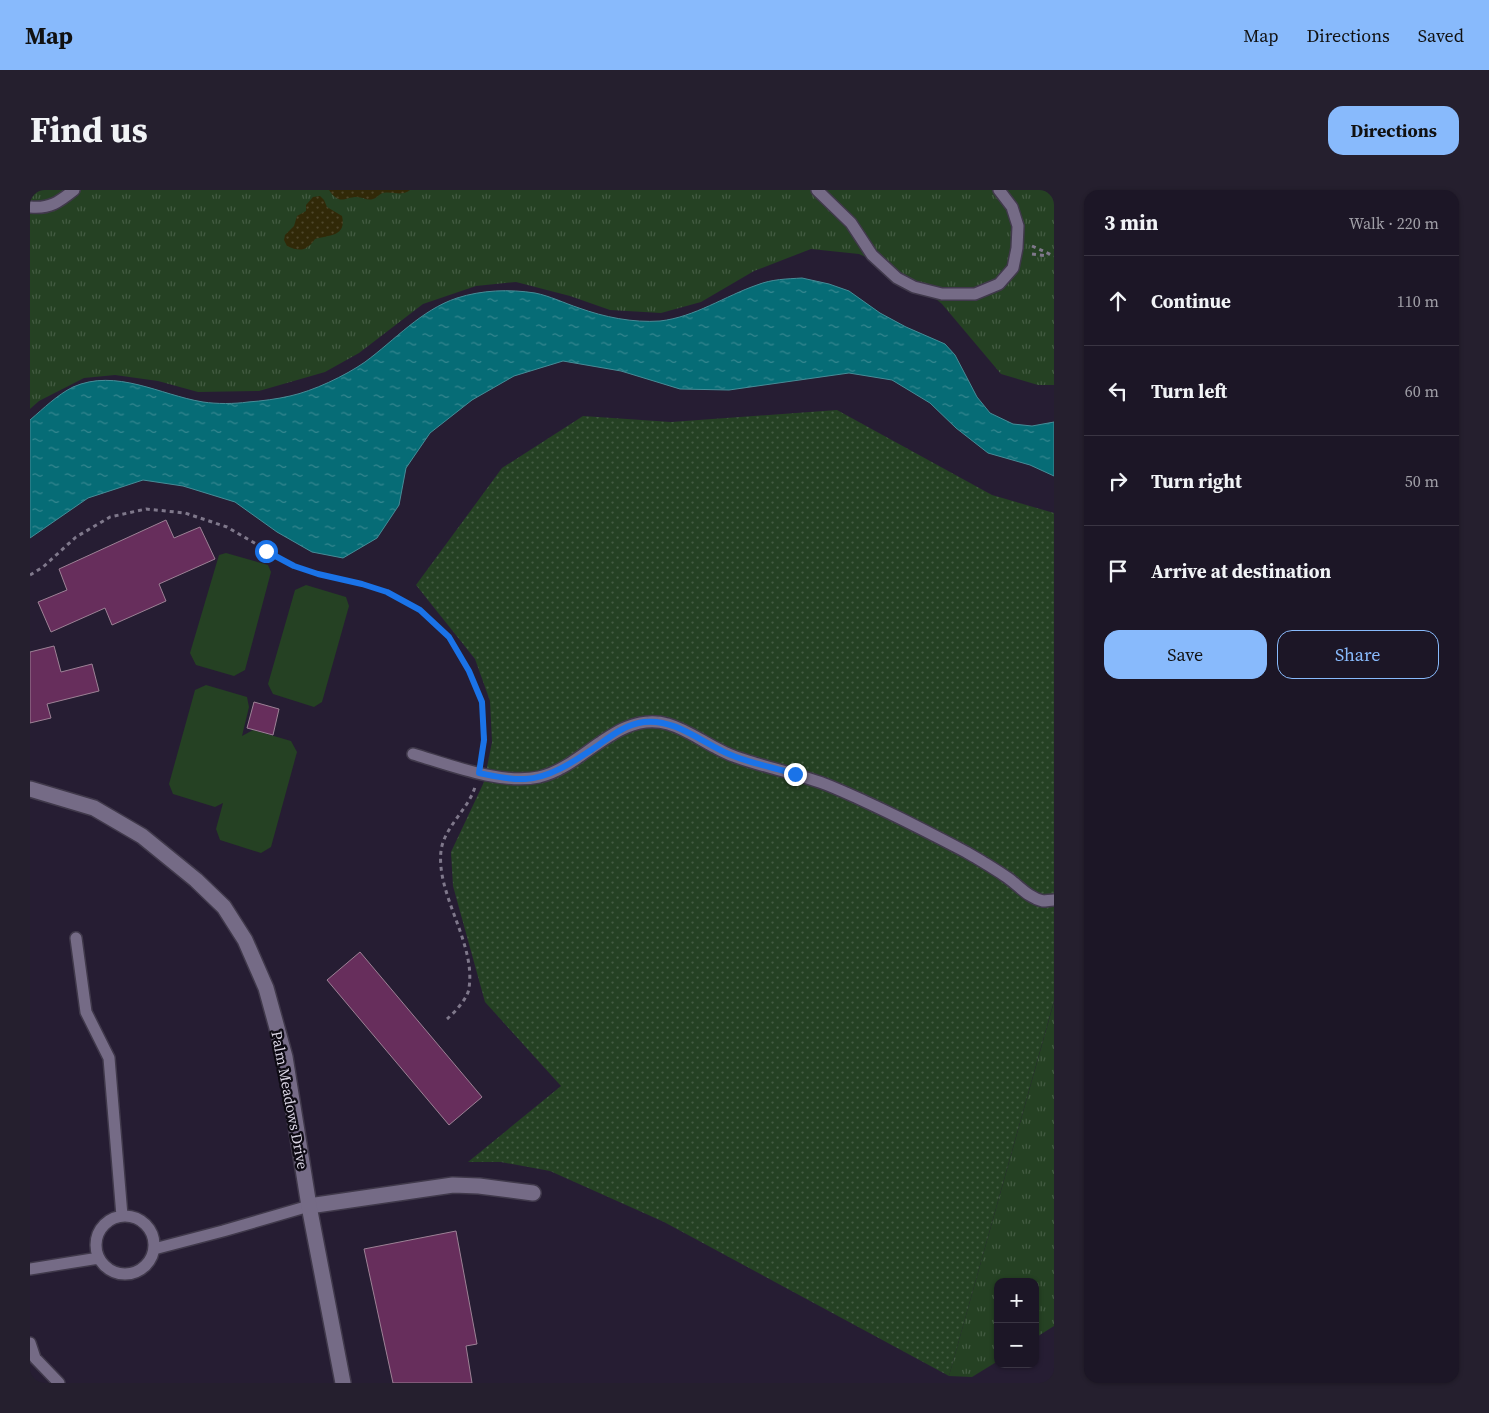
<!DOCTYPE html>
<html lang="en">
<head>
<meta charset="utf-8">
<style>
  body { margin:0; font-family:"Source Serif 4",serif; background:#251f2e; color:#f1f3f6 }
  .controls { position:absolute; right:15px; bottom:15px; display:grid; overflow:hidden; border-radius:10px; box-shadow:0 1px 4px #0004 }
  .controls button { width:45px; height:45px; display:grid; place-items:center; padding:0; border:0; border-bottom:1px solid #3a3543; background:#1c1626; color:#f1f3f6; font:25px sans-serif }
  .stop { position:absolute; width:15px; height:15px; margin:-11px; border:4px solid #1a73e8; border-radius:50%; background:#fff }
  .stop.end { background:#1a73e8; border-color:#fff; box-shadow:0 1px 5px #0008 }
  .list { margin:0; padding:0; list-style:none }
  h2 { display:flex; justify-content:space-between; align-items:center; height:65px; margin:0; padding:0 20px; font-size:21px }
  h2 small { font-size:16px; font-weight:400; color:#a09fa7 }
  .list li { display:grid; grid-template-columns:32px 1fr auto; gap:15px; align-items:center; box-sizing:border-box; height:90px; padding:0 20px; border-top:1px solid #3a3543 }
  .list b { display:block; font-size:19px; white-space:nowrap }
  .list em { font-size:16px; font-style:normal; color:#a09fa7 }
  .actions { display:flex; gap:10px; padding:15px 20px }
  .actions a { flex:1; padding:11px 0; border:1px solid #88bafc; border-radius:15px; text-align:center; font-size:18px; color:#88bafc }
  .actions .main { background:#88bafc; color:#111 }
  .icon { flex:none; width:28px; height:28px; fill:none; stroke:currentColor; stroke-width:2; stroke-linecap:round; stroke-linejoin:round }
  .map { position:relative; flex:none; width:1024px; height:1193px; overflow:hidden; border-radius:15px }
  header { display:flex; align-items:center; gap:30px; box-sizing:border-box; height:70px; padding:0 25px; background:#88bafc; color:#111 }
  header strong { font-size:24px }
  nav { display:flex; gap:28px; margin-inline-start:auto; font-size:18px }
  .intro { display:flex; align-items:center; justify-content:space-between; box-sizing:border-box; height:120px; padding:0 30px }
  h1 { margin:0; font-size:35px }
  .button { padding:12px 22px; border-radius:15px; background:#88bafc; color:#111; font-size:18px; font-weight:700 }
  main { display:flex; gap:30px; padding:0 30px }
  aside { flex:1; background:#1c1626; border-radius:15px; box-shadow:0 1px 4px #0004 }
  .map>svg:first-child { display:block }
</style>
</head>
<body>
<header>
<strong>Map</strong>
<nav><a>Map</a><a>Directions</a><a>Saved</a></nav>
</header>
<div class="intro"><h1>Find us</h1><a class="button">Directions</a></div>
<main>
<div class="map">
<svg width="1024" height="1193" viewBox="0 0 1024 1193">
  <defs>
    <pattern id="grass-tufts" width="24" height="20" patternUnits="userSpaceOnUse" patternTransform="scale(1.25)"><rect width="24" height="20" fill="#254123"/><path d="M3 7l-1-3M5 7V3M7 7l1-3M15 17l-1-3M17 17v-4M19 17l1-3" fill="none" stroke="#445c43"/></pattern>
    <pattern id="sand-dots" width="8" height="8" patternUnits="userSpaceOnUse" patternTransform="scale(1.25)"><rect width="8" height="8" fill="#312908"/><path d="M2 2h.1M6 6h.1" fill="none" stroke="#4e472c" stroke-width="1.8" stroke-linecap="round"/></pattern>
    <pattern id="park-dots" width="8" height="8" patternUnits="userSpaceOnUse" patternTransform="scale(1.25)"><rect width="8" height="8" fill="#254123"/><path d="M2 2h.1M6 6h.1" fill="none" stroke="#445c43" stroke-width="1.8" stroke-linecap="round"/></pattern>
    <pattern id="water-ripples" width="26" height="14" patternUnits="userSpaceOnUse" patternTransform="scale(1.25)"><rect width="26" height="14" fill="#066c76"/><path d="M2 4q2-2 4 0t4 0M15 11q2-2 4 0t4 0" fill="none" stroke="#368790"/></pattern>
  </defs>
  <rect width="100%" height="100%" fill="#261d33"/>
  <path fill="url(#grass-tufts)" d="M 0,0 L 1024,0 L 1024,195 L 1008,195 L 971,184 L 912,114 L 879,87 L 829,64 L 781,59 L 724,81 L 671,112 L 631,123 L 580,120 L 540,106 L 486,92 L 446,96 L 393,114 L 329,163 L 295,182 L 229,201 L 168,202 L 128,191 L 85,185 L 54,188 L 9,211 L 0,219 Z
    M 1024,812 L 1024,1136 L 1005,1148 L 1005,1092 L 968,1092 L 968,1171 L 942,1187 L 919,1186 Z"/>
  <path fill="url(#sand-dots)" d="M 299,0 L 380,0 C 371,7 364,1 353,3 C 349,4 347,8 343,9 C 337,11 333,7 327,7 C 314,7 310,16 299,0 Z
    M 290,6 L 294,10 L 297,17 L 312,26 C 317,47 298,45 285,49 C 277,61 270,62 257,56 L 254,50 L 255,45 L 264,36 L 267,26 L 276,21 L 276,15 L 283,7 Z"/>
  <path fill="url(#park-dots)" d="M 807,220 L 962,305 L 1024,323 L 1024,811 L 919,1186 L 634,1032 L 520,981 L 471,972 L 438,972 L 531,896 L 455,812 L 423,696 L 421,662 L 454,592 L 462,552 L 460,511 L 445,469 L 386,395 L 472,278 L 553,226 L 641,232 Z"/>
  <path fill="#254123" d="M 196,363 L 238,375 L 241,382 L 215,480 L 204,486 L 166,475 L 160,463 L 189,365 Z
    M 276,395 L 316,407 L 319,416 L 292,512 L 284,517 L 243,504 L 238,494 L 265,400 Z
    M 176,495 L 217,507 L 219,517 L 212,546 L 223,540 L 261,551 L 267,562 L 241,657 L 231,663 L 190,650 L 186,639 L 193,613 L 185,617 L 143,604 L 139,594 L 165,500 Z"/>
  <path fill="url(#water-ripples)" stroke="#468c97" d="M 772,88 L 799,94 L 819,101 L 850,123 L 876,137 L 915,154 L 925,165 L 947,207 L 960,223 L 983,234 L 1002,236 L 1024,232 L 1024,286 L 1000,275 L 958,263 L 926,238 L 900,213 L 862,190 L 819,183 L 699,200 L 650,199 L 591,181 L 533,171 L 484,186 L 442,210 L 400,243 L 376,278 L 369,315 L 347,348 L 313,368 L 282,362 L 247,342 L 205,312 L 153,296 L 113,290 L 58,308 L 0,348 L 0,230 C 14,218 27,205 43,197 C 86,178 130,205 173,212 C 187,214 204,214 218,212 C 232,211 247,209 260,206 C 283,201 315,186 335,172 C 365,150 391,120 427,108 C 452,100 479,99 505,103 C 520,106 534,113 549,118 C 574,127 603,133 630,131 C 665,127 695,106 727,95 C 742,89 757,89 772,88 Z"/>
  <path fill="#672e5c" stroke="#9d8296" d="M 136,330 L 144,348 L 170,337 L 185,369 L 129,394 L 136,411 L 82,435 L 75,418 L 21,442 L 8,412 L 37,400 L 29,379 Z
    M 24,456 L 31,482 L 62,474 L 69,501 L 17,514 L 21,528 L 0,533 L 0,462 Z
    M 224,512 L 249,519 L 243,545 L 217,538 Z
    M 330,762 L 452,907 L 419,935 L 297,790 Z
    M 426,1041 L 447,1154 L 436,1156 L 442,1193 L 363,1193 L 334,1059 Z"/>
  <g fill="none" stroke-linecap="round" stroke-linejoin="round">
    <g stroke="#40394b" stroke-width="14">
      <path id="service" d="M 787,0 L 821,33 L 842,65 L 867,88 L 884,97 L 912,104 L 945,104 L 969,94 L 983,78 L 987,58 L 988,36 L 982,17 L 969,0
        M 0,17 C 20,19 29,12 44,0
        M 383,564 C 420,575 471,595 509,587 C 554,577 587,520 638,534 C 662,541 682,559 706,567 C 737,578 770,584 800,596 C 846,615 892,639 936,662 C 950,670 965,679 978,688 C 989,696 999,708 1013,711 C 1016,711 1021,710 1024,710
        M 46,748 L 56,822 L 79,868 L 92,1026
        M66 1055a29 29 0 1 1 58 0a29 29 0 1 1-58 0Z
        M 124,1059 L 193,1041 L 279,1016
        M 0,1079 L 69,1068
        M 0,1153 L 5,1168 L 29,1193"/>
    </g>
    <g stroke="#40394b" stroke-width="18">
      <path id="minor" d="M 279,1016 L 423,995 L 449,996 L 503,1003"/>
    </g>
    <g stroke="#40394b" stroke-width="18">
      <path id="tertiary" d="M 0,599 L 64,618 L 112,646 L 166,690 L 194,717 L 215,750 L 236,798 L 255,867 L 279,1016 L 313,1193"/>
    </g>
    <path stroke="#7f788b" stroke-width="3" stroke-dasharray="4 4" stroke-linecap="butt" d="M 1002,56 L 1024,66
      M 1002,64 L 1018,66
      M 0,385 L 13,377 L 46,347 L 80,327 L 116,319 L 155,323 L 197,337 L 264,376 L 288,384 L 332,393 L 357,402 L 390,420 L 419,447 L 439,481 L 452,513 L 455,550 L 452,569
      M 417,829 C 425,822 438,808 439,798 C 446,753 406,705 411,661 C 414,637 438,620 445,597"/>
    <use href="#service" stroke="#756b86" stroke-width="11"/>
    <use href="#minor" stroke="#756b86" stroke-width="15"/>
    <use href="#tertiary" stroke="#756b86" stroke-width="15"/>
  </g>
  <g fill="none" stroke-linecap="round" stroke-linejoin="round">
    <path stroke="#1a73e8" stroke-width="6" d="M 236,361 L 264,376 L 288,384 L 332,394 L 357,402 L 390,420 L 419,447 L 439,481 L 452,512 L 454,550 L 449,583 C 464,586 480,590 495,589 C 521,588 546,570 567,556 C 581,546 596,534 614,532 C 648,528 676,557 706,567 C 725,574 745,578 765,584"/>
  </g>
  <g text-anchor="middle" dominant-baseline="central" stroke-width="4.5" stroke-linejoin="round" paint-order="stroke">
    <g font-size="15" fill="#dbd6e5" stroke="#0d0a13">
      <text transform="translate(260 910) rotate(79)">Palm Meadows Drive</text>
    </g>
  </g>
</svg>
<div class="controls">
<button>+</button>
<button>−</button>
</div>
<div class="stop" style="left:236px;top:361px"></div>
<div class="stop end" style="left:765px;top:584px"></div>
</div>
<aside>
<h2>3 min<small>Walk · 220 m</small></h2>
<ul class="list">
<li><svg class="icon" aria-label="ahead" viewBox="0 0 24 24"><path d="M12 20V5M6 11l6-6 6 6"/></svg><div><b>Continue</b></div><em>110 m</em></li>
<li><svg class="icon" aria-label="left" viewBox="0 0 24 24"><path d="M17 20v-9H6M10 6l-5 5 5 5"/></svg><div><b>Turn left</b></div><em>60 m</em></li>
<li><svg class="icon" aria-label="right" viewBox="0 0 24 24"><path d="M7 20v-9h11M14 6l5 5-5 5"/></svg><div><b>Turn right</b></div><em>50 m</em></li>
<li><svg class="icon" aria-label="arrive" viewBox="0 0 24 24"><path d="M6 21V4h12l-3 4 3 4H6"/></svg><div><b>Arrive at destination</b></div></li>
</ul>
<div class="actions"><a class="main">Save</a><a>Share</a></div>
</aside>
</main>
</body>
</html>
